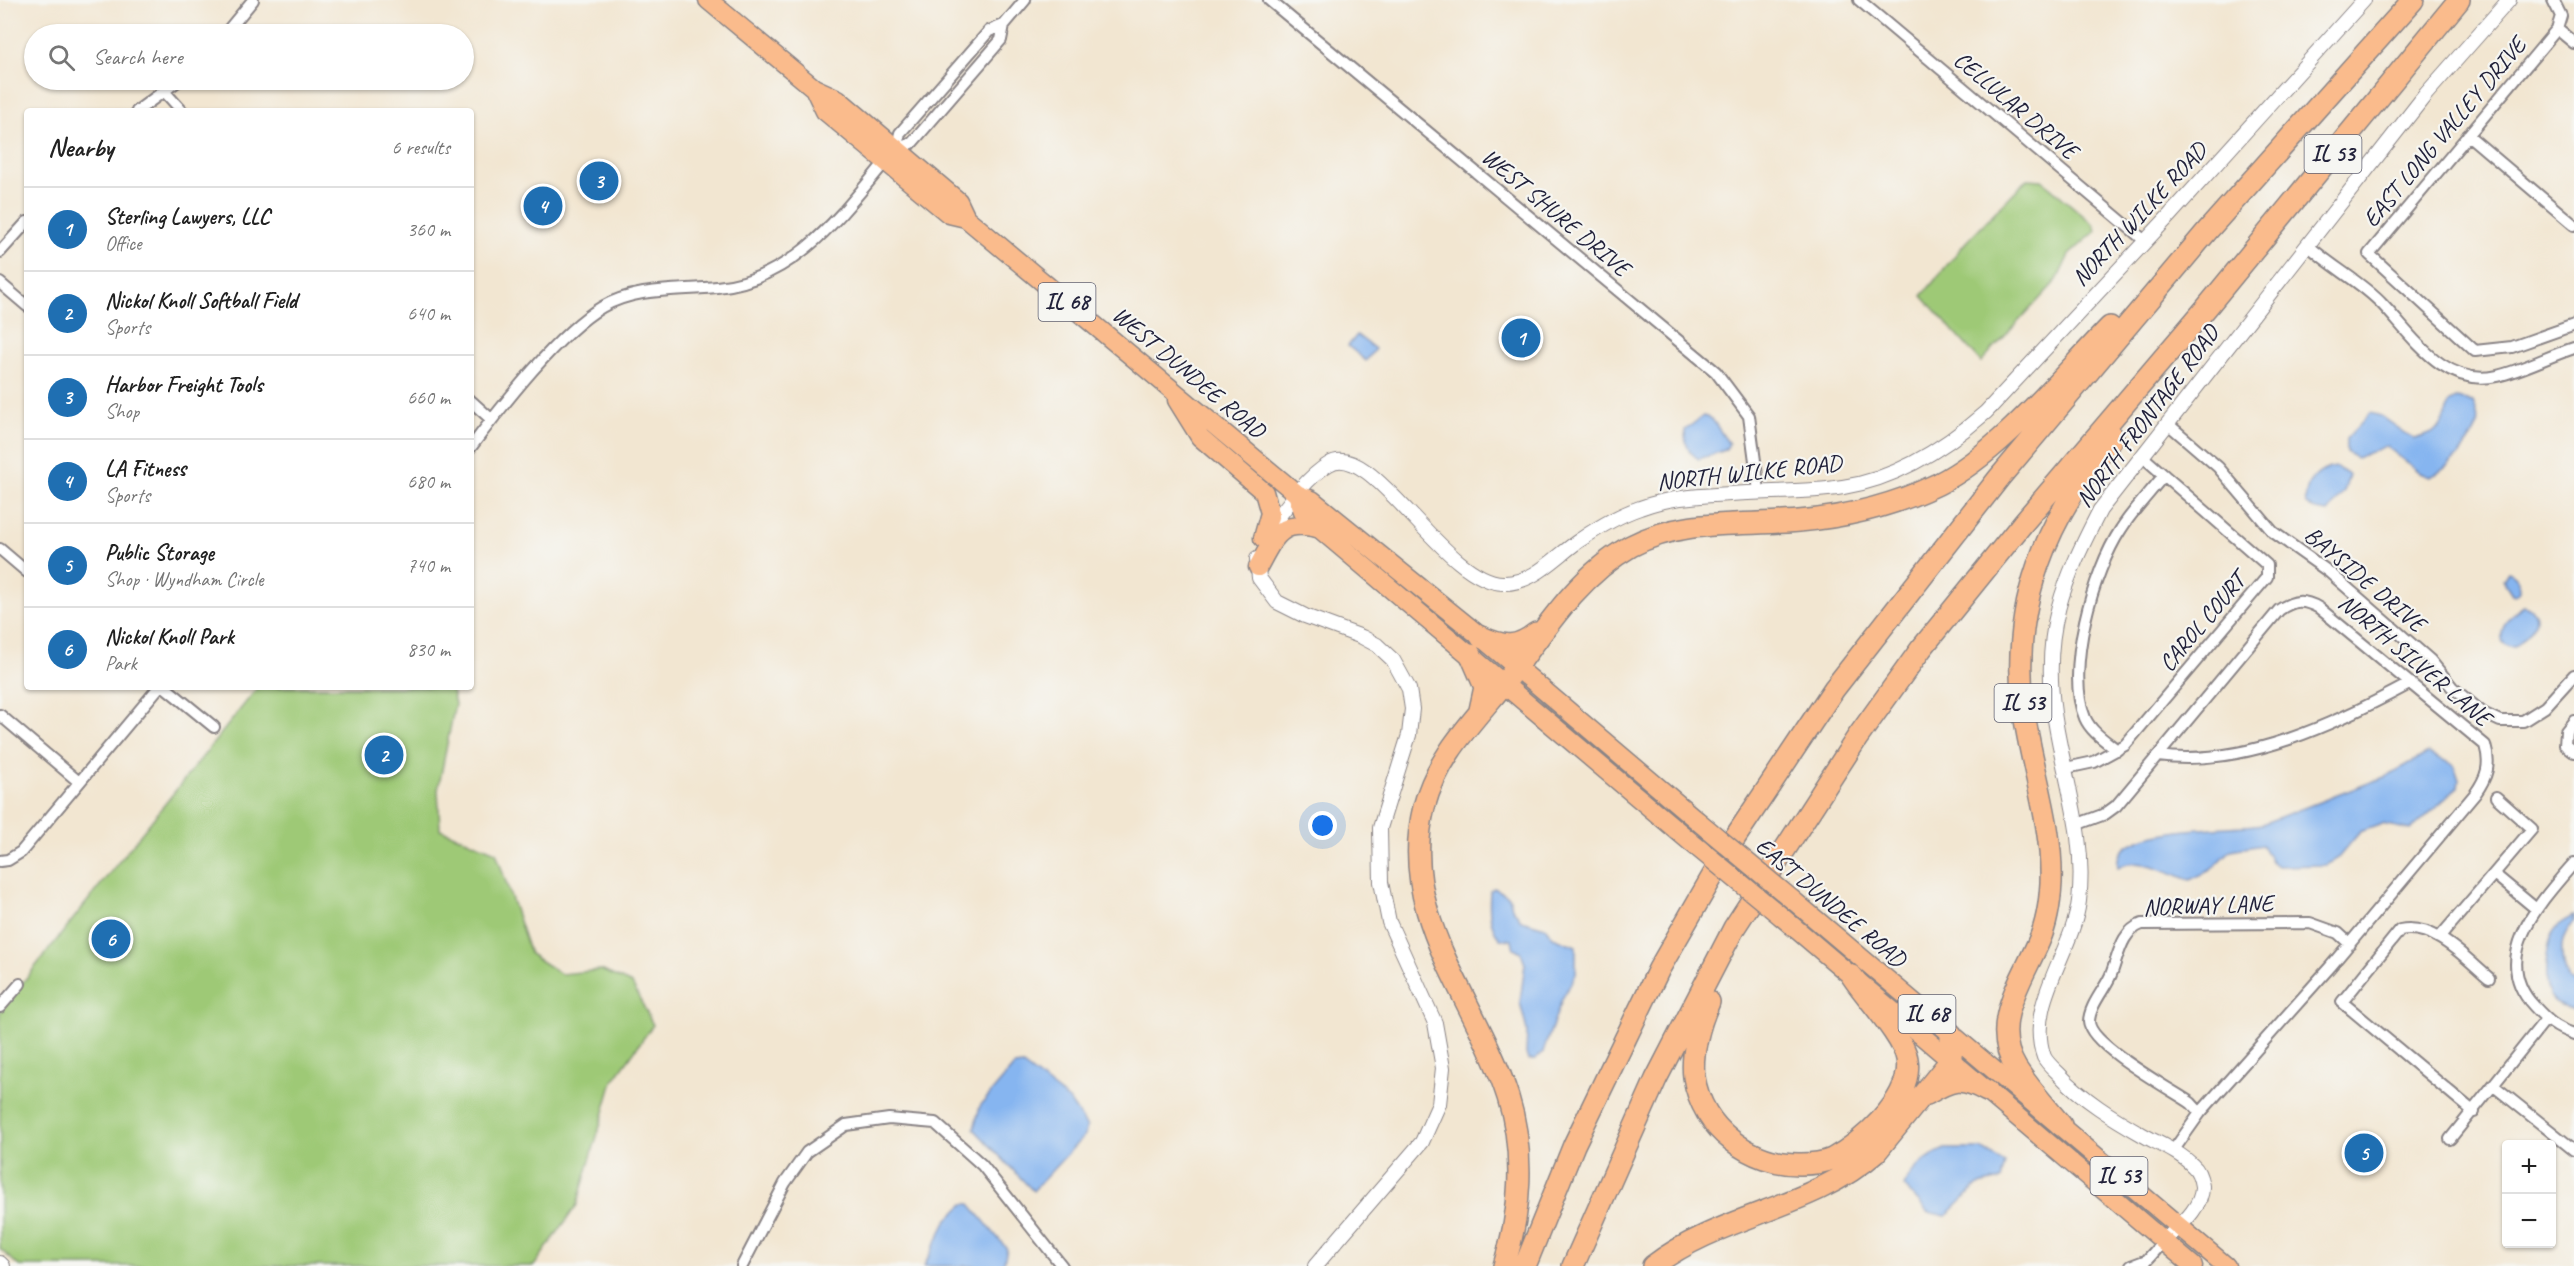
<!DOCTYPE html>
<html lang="en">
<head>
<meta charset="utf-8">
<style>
  body { margin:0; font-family:Caveat,sans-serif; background:#f6f6f6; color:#222 }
  .controls { position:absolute; right:18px; bottom:18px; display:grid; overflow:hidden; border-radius:6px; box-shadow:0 2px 4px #0004 }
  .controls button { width:54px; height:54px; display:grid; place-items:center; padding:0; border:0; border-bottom:2px solid #e0e0e0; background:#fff; color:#222; font:30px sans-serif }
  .you { position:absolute; left:1323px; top:826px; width:21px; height:21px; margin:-15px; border:4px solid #fff; border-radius:50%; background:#1a73e8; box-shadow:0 0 0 9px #1a73e833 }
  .badge { display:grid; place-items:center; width:39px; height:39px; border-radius:50%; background:#1f6fb2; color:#fff; font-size:20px; font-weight:700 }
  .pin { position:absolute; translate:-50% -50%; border:3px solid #fff; box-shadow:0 2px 6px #0006 }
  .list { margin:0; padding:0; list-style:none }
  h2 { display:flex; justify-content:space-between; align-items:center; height:78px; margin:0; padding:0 24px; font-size:26px }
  h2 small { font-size:20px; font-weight:400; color:#767676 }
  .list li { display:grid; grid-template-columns:39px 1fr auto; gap:18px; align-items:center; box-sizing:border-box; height:84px; padding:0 24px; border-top:2px solid #e0e0e0 }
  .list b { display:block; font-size:22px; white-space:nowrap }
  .list p { margin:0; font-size:20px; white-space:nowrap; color:#767676 }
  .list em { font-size:20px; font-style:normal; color:#767676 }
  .icon { flex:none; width:33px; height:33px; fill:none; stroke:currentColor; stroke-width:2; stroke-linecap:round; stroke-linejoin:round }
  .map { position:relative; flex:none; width:2574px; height:1266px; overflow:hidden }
  .search { position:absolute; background:#fff; box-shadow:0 2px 4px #0004; left:24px; top:24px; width:450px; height:66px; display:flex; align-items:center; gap:15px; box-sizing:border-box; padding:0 21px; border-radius:33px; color:#767676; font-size:22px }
  .panel { position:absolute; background:#fff; box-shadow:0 2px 4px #0004; left:24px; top:108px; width:450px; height:582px; border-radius:6px }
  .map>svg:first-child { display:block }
</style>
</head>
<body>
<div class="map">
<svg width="2574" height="1266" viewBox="0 0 2574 1266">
  <rect width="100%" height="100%" fill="#f6f6f2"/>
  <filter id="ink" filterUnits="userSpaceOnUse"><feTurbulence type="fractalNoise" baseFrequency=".0167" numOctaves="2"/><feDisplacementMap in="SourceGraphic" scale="12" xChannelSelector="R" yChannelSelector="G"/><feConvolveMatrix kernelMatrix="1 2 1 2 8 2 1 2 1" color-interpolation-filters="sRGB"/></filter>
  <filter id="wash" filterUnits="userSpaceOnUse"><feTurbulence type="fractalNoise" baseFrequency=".008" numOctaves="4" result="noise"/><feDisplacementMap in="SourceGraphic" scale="24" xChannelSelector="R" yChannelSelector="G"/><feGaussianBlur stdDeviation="1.35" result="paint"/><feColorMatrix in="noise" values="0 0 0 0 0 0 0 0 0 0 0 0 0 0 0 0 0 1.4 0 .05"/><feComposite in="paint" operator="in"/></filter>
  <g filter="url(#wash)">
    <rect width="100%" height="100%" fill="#f2e6d1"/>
    <path fill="#9ec976" stroke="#607658" stroke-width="1.5" d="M 2027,179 L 2042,180 L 2094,225 L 2096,231 L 2069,255 L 2057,280 L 1981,362 L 1922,296 L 1965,243 Z
      M 258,687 L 451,687 L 455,704 L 438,790 L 440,829 L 496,852 L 530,954 L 561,974 L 601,970 L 632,984 L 653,1025 L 613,1081 L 577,1205 L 534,1266 L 19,1266 L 0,1249 L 0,1011 Z"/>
    <path fill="#86b5f0" stroke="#546c96" stroke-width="1.5" d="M 1357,335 L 1375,349 L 1366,361 L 1348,346 Z
      M 2456,399 L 2473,402 C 2476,410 2479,417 2477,425 C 2473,444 2447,470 2430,477 L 2420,473 L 2386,446 L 2356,458 L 2346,452 L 2346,439 L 2370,413 L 2381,416 L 2414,439 C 2440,432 2442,430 2449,403 Z
      M 1703,416 L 1712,419 L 1729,444 L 1725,450 L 1699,459 C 1687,452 1685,443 1685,430 Z
      M 2336,467 L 2349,475 L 2344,492 L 2328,512 L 2315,510 L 2306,504 C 2303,485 2317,469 2336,467 Z
      M 2508,572 C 2517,575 2520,582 2520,591 L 2515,595 L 2512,594 L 2503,580 Z
      M 2524,605 C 2550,615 2527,635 2515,647 L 2510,647 L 2503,643 C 2498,627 2511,613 2524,605 Z
      M 2428,753 L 2454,765 L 2459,780 L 2458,787 L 2411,830 L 2382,824 L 2360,832 L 2337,859 L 2326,865 L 2277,866 L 2271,861 L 2262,845 L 2231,850 L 2211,870 L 2190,880 C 2167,872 2141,856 2118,867 C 2109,823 2237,830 2262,824 L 2387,776 Z
      M 1494,888 L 1509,896 L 1512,908 L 1521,920 L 1545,927 L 1553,937 L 1576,946 L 1576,974 L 1562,999 L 1543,1052 L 1535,1060 L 1528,1060 L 1526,1054 L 1527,1031 L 1520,1002 L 1525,964 L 1521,953 L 1514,949 L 1512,940 L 1500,939 C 1488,923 1489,909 1490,891 Z
      M 2574,916 L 2574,923 C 2556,938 2561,962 2568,981 L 2574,983 L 2574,1011 C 2565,1008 2555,1004 2550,996 C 2542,982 2546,937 2558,926 C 2562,922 2569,919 2574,916 Z
      M 1023,1065 L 1069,1100 L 1087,1127 L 1085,1135 L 1033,1191 L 974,1129 L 980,1106 L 1014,1066 Z
      M 1945,1149 L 1981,1149 L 2005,1163 L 2001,1180 L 1978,1185 L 1946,1216 L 1928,1212 L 1904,1186 C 1911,1169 1928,1156 1945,1149 Z
      M 964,1204 L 970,1204 L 1007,1249 L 1003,1266 L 924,1266 L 947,1220 Z"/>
  </g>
  <g filter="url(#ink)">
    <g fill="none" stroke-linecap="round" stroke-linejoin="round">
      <g stroke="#8a8486" stroke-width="14">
        <path id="minor" d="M 1269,0 L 1716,372 L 1749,416 L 1759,491
          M 1859,0 L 2145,241
          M 2553,0 L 2561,16 L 2557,29
          M 225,34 L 253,0
          M 2574,43 L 2557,29 L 2369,254 L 2475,351 L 2512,347 L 2574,325
          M 164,91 L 182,111
          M 137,111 L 179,80
          M 2468,135 L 2574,225
          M 896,149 L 912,143 L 1001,40 L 1004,25
          M 2308,245 C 2331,267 2362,282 2383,305 C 2413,337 2445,388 2497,376 C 2523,370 2549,356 2574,348
          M 0,252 L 27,222
          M 0,283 L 27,306
          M 471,401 L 492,420
          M 2168,424 L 2218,467 L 2273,532 L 2329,572 L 2430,660 L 2452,687 L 2483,713 L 2500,721 L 2523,721 L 2545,707 L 2574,675
          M 471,447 C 502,406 559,332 602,307 C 637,287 678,291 717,287 C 800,279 846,207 896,149 L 900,133 L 989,31 L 1004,25 L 1025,0
          M 0,549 L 27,572
          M 165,687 L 214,727
          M 0,715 L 79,782
          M 2574,721 L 2566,731 L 2565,745 L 2574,752
          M 2117,750 C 2106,741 2091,732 2085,718 C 2065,670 2093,571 2121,529 C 2133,510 2150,493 2164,475
          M 2158,756 C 2244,768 2337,723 2411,683
          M 2066,768 L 2094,762 L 2125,745 L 2267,577 L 2267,565 L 2142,456
          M 2078,824 L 2105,814 L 2116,806 L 2279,610 C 2294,600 2303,599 2319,608 L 2485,745 C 2491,765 2487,777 2475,794 L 2330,967 L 2200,1113 L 2173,1151
          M 0,861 L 8,860 L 21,852 L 159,687
          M 2574,863 C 2541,901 2488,957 2534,1006 C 2547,1020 2555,1028 2574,1034
          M 2494,874 L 2535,908
          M 2440,937 L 2532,829 L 2496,797
          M 0,1007 L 20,984
          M 2494,1086 L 2574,1150
          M 2474,1112 L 2342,1002 L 2400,930 C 2435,923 2465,958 2489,978
          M 2200,1113 L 2191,1103 C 2170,1089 2090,1045 2089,1022 C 2089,1005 2107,987 2112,972 C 2119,953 2122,931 2142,924 L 2310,923 L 2338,933 L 2350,944
          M 2450,1139 L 2546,1019
          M 742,1266 L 785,1183 L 807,1152 L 846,1125 L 889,1119 L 935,1123 L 982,1165 L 1062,1266
          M 2131,1266 L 2147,1260 L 2164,1241"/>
      </g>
      <g stroke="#8a8486" stroke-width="16">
        <path id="tertiary" d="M 1268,531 C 1285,509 1304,479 1329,464 C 1371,437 1444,582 1503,583 C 1534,584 1557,555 1580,540 C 1599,527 1619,515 1640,508 C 1669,497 1699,496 1730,494 C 1767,491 1806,493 1843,487 C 1896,479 1946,447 1986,412 L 2169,216 L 2364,0
          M 1257,559 L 1259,578 L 1277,602 L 1305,616 L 1362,637 L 1377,645 L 1393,660 L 1409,689 L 1412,709 L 1409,735 L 1380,828 L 1381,882 L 1389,922 L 1435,1023 L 1443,1068 L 1439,1104 L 1422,1142 L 1315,1266
          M 2164,1241 C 2178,1227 2203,1208 2202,1186 C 2201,1180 2198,1170 2193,1166 C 2180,1152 2159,1144 2143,1135 C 2113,1118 2082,1099 2059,1074 C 2054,1069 2047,1063 2044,1057 C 2025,1004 2073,952 2079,901 C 2087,836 2063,776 2054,713 C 2042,630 2063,582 2100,510 L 2426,94 L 2509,0
          M 0,1263 L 3,1266"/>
      </g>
      <g stroke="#8a8486" stroke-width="21">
        <path id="primary" d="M 708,0 L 814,88 L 838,99 L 958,201 L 966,218 L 1297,494 L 1312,500 L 1481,637 L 1699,822
          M 814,88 L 825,111 L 949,214 L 966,218
          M 1177,400 L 1200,437 L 1264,492 L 1270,513 L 1263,538
          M 1297,494 L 1303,511 L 1320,529 L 1692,843
          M 1258,567 C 1275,536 1281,518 1320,529
          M 1794,901 L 2226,1266
          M 1782,917 L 2193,1266"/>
      </g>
      <g stroke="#8a8486" stroke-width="24">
        <path id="motorway" d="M 1481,637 C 1504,647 1516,649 1536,633
          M 1471,655 L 1485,687 L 1480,710
          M 1709,1002 C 1699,1024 1691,1054 1694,1077 C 1702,1129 1751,1165 1801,1164 C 1811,1164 1823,1163 1832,1159 C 1851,1149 1867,1135 1882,1119 C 1896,1103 1911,1082 1907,1059 C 1904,1038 1865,996 1852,976
          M 1927,1094 C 1952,1079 1961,1076 1987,1091
          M 2061,1125 C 2046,1107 2029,1088 2016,1068 C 1989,1024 2022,981 2039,941 C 2047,923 2050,902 2051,883 C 2053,825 2032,770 2024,713 C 2009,606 2046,519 2113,437
          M 1504,1266 C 1521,1212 1525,1151 1508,1097 C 1476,997 1397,917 1424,807 C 1438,753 1477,718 1510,676 C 1545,629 1578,576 1631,546 C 1683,518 1742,526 1799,521 C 1846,517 1895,505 1938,484 C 2001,452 2060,378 2110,327
          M 1525,1266 L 1574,1145 L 1659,969 L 1734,839 L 1834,689 L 1999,478 L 2208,230 L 2413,0
          M 1573,1266 L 1656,1079 L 1734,928 L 1857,738 L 1921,649 L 2023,523 L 2207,307 L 2459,0
          M 1653,1266 C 1721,1214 1812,1209 1876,1152 L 1951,1060 L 1951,1034"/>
      </g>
      <use href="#minor" stroke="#fff" stroke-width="10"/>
      <use href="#tertiary" stroke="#fff" stroke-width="14"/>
      <use href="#primary" stroke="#fabb8c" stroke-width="18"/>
      <use href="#motorway" stroke="#fabb8c" stroke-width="21"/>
      <g stroke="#8a8486" stroke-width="21" stroke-linecap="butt">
        <path id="primary-bridge" d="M 1699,822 L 1794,901
          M 1692,843 L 1782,917"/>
      </g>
      <use href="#primary-bridge" stroke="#fabb8c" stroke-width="18"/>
    </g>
  </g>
  <g text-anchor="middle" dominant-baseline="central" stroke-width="4.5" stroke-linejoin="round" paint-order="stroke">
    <g fill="#f6f6f2" stroke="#626272" stroke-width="1.5">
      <rect x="2304.5" y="135" width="57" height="38" rx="4.5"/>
      <rect x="1038.5" y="283" width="57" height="38" rx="4.5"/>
      <rect x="1994.5" y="684" width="57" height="38" rx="4.5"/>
      <rect x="1898.5" y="995" width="57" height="38" rx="4.5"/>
      <rect x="2090.5" y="1157" width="57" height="38" rx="4.5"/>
    </g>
    <g font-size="22" font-weight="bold" fill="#22223b">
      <text x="2333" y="154">IL 53</text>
      <text x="1067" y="302">IL 68</text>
      <text x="2023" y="703">IL 53</text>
      <text x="1927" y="1014">IL 68</text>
      <text x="2119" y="1176">IL 53</text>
    </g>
    <g font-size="24" fill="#22223b" stroke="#f6f6f2">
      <text transform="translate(2016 105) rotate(40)">CELLULAR DRIVE</text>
      <text transform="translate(2444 132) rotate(-50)">EAST LONG VALLEY DRIVE</text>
      <text transform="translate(1556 212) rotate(40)">WEST SHURE DRIVE</text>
      <text transform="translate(2139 214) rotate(-47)">NORTH WILKE ROAD</text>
      <text transform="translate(1189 372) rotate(40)">WEST DUNDEE ROAD</text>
      <text transform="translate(2147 416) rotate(-53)">NORTH FRONTAGE ROAD</text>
      <text transform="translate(1749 472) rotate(-6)">NORTH WILKE ROAD</text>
      <text transform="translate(2365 579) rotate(40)">BAYSIDE DRIVE</text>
      <text transform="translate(2202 622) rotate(-50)">CAROL COURT</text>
      <text transform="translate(2415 660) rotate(40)">NORTH SILVER LANE</text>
      <text transform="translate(1831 902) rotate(40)">EAST DUNDEE ROAD</text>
      <text transform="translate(2208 905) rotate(-2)">NORWAY LANE</text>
    </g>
  </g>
</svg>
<div class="controls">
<button>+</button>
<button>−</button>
</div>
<div class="you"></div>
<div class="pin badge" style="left:1521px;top:338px">1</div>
<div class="pin badge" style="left:384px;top:755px">2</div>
<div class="pin badge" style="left:599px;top:181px">3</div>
<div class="pin badge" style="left:543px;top:206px">4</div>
<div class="pin badge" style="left:2364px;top:1153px">5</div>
<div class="pin badge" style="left:111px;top:939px">6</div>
<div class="search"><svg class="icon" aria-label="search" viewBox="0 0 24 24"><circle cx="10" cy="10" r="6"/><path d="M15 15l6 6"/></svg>Search here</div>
<section class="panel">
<h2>Nearby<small>6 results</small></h2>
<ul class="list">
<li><span class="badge">1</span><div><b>Sterling Lawyers, LLC</b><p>Office</p></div><em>360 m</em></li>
<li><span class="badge">2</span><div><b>Nickol Knoll Softball Field</b><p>Sports</p></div><em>640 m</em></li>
<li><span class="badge">3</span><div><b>Harbor Freight Tools</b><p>Shop</p></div><em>660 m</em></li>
<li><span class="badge">4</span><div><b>LA Fitness</b><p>Sports</p></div><em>680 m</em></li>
<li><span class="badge">5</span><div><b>Public Storage</b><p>Shop · Wyndham Circle</p></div><em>740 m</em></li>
<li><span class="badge">6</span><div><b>Nickol Knoll Park</b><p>Park</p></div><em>830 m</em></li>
</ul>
</section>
</div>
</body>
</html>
